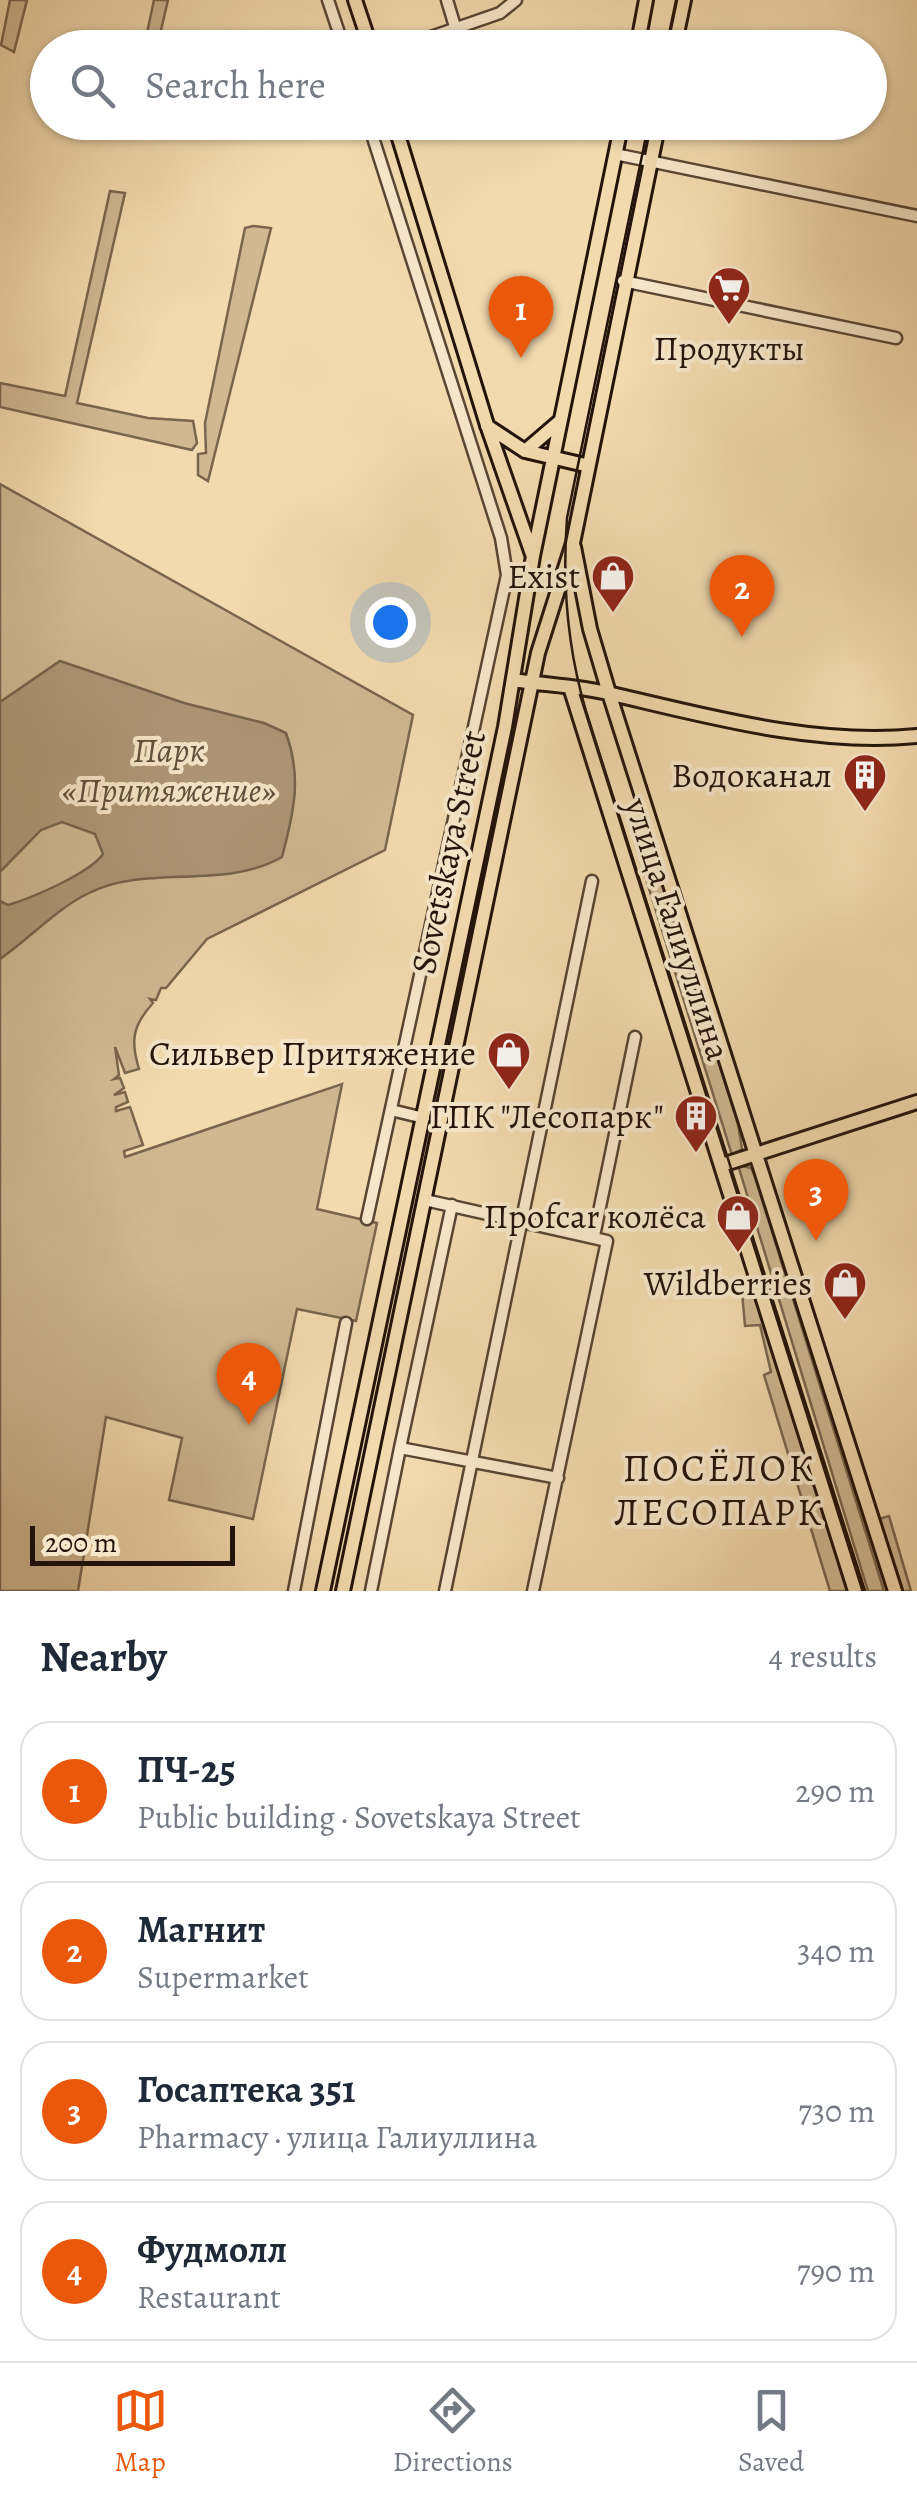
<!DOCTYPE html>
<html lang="en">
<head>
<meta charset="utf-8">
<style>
  body { margin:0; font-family:Alegreya,serif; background:#f6f6f7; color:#1f2937 }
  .scale { position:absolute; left:30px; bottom:25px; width:205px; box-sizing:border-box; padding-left:10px; border:5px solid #24130b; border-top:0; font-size:28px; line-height:35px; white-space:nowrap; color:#24130b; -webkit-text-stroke:8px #f7e7ca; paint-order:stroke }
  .you { position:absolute; left:390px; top:622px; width:35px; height:35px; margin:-25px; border:8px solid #fff; border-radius:50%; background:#1a73e8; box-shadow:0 0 0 15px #1a73e833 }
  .badge { display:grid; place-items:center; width:65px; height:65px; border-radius:50%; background:#ea580c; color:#fff; font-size:32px; font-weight:700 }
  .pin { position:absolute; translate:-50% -82px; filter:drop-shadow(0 2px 5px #0008) }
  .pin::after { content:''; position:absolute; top:52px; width:35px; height:30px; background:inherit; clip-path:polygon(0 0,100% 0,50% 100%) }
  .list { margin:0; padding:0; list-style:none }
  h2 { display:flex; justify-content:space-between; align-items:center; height:130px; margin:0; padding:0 40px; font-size:42px }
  h2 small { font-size:32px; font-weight:400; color:#747a83 }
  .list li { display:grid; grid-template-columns:65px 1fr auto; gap:30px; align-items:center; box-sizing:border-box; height:140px; margin:0 20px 20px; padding:0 20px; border:2px solid #e0e1e3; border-radius:30px }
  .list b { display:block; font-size:38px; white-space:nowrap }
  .list p { margin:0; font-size:32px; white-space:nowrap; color:#747a83 }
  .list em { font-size:32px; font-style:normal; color:#747a83 }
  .icon { flex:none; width:55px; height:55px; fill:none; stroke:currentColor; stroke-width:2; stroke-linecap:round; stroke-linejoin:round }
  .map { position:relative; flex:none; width:917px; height:1591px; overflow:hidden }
  .search { position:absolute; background:#fff; box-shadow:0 2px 8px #0004; left:30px; right:30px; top:30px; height:110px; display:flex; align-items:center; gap:25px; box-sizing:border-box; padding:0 35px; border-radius:55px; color:#747a83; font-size:38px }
  .sheet { height:770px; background:#fff }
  nav { display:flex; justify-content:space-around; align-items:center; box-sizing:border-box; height:140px; border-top:2px solid #e0e1e3; background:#fff; font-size:28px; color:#747a83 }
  nav a { display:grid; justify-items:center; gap:5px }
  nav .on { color:#ea580c }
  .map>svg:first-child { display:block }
</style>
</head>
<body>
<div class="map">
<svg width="917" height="1591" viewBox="0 0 917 1591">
  <rect width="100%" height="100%" fill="#f3daae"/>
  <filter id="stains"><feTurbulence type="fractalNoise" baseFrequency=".002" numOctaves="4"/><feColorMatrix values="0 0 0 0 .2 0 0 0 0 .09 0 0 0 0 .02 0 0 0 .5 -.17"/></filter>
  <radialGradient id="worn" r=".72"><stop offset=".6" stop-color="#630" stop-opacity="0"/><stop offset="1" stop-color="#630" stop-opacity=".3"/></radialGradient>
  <path fill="#d0b892" stroke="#7a664e" stroke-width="2.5" d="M 10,0 L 27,0 L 14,52 L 1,45 Z
    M 154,0 L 168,0 L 157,47 L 144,47 Z
    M 110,191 L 125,193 L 77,403 L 148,418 L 193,421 L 197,443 L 192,450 L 0,407 L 0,383 L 65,396 Z
    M 253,226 L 271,228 L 208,481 L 198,475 L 198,454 L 206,453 L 205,423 L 245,228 Z
    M 0,484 L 413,715 L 385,850 L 207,939 L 166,988 L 161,988 L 156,1000 L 150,999 L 153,1003 C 133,1025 130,1040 139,1069 L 125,1073 L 115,1047 L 119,1075 L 114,1079 L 120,1078 L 124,1088 L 114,1095 L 125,1092 L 128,1102 L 116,1107 L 116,1111 L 130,1107 L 143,1145 L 124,1151 L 125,1157 L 342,1084 L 317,1209 L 377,1223 L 356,1321 L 297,1309 L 253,1519 L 169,1500 L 182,1438 L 106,1417 L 78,1591 L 0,1591 Z
    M 647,833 L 738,1124 L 742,1149 L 732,1155 L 633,837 Z
    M 738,1165 L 751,1168 L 754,1174 L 884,1591 L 868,1591 Z
    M 754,1287 L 848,1591 L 830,1591 L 764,1375 L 771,1372 L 760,1325 L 745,1326 L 742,1292 Z
    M 889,1516 L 911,1591 L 903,1591 C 896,1565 883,1546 875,1520 Z"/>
  <path fill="#ad9677" stroke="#76624c" stroke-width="2.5" d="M 60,661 L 184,703 L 264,723 L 286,733 C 302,777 294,812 282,857 C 223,891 147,863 87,894 C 55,910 29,939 0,959 L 0,901 L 8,905 C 32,898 90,873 103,854 L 95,834 L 62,822 L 41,830 L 0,872 L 0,702 Z"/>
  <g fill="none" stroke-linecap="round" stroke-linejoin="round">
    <g stroke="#584534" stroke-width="15">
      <path id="minor" d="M 328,0 L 344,48
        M 447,0 L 456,30
        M 399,48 L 500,13 L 516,0
        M 615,154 L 917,216
        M 623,281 L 896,338
        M 391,1110 L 424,1118
        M 425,1200 L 607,1241 L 533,1591
        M 452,1205 L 400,1448 L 558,1478
        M 367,1219 L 507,575 L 501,538 L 368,122
        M 594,1236 L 635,1037
        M 294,1591 L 346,1323
        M 371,1591 L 400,1448
        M 445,1591 L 592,881"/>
    </g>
    <g stroke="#24130b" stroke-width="18">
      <path id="major" d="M 355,0 L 371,48
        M 637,48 L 646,0
        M 674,48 L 684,0
        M 394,122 L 487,425 L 532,554
        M 487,426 L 525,451 L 585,465
        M 525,451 L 560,421
        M 574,547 L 590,629 L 609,693 L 895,1591
        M 513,680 C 546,685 579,686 612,694 C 711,717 815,746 917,736
        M 570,687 L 855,1591
        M 722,1165 L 917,1102
        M 323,1591 L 505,727 L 533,556 L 622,122
        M 343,1591 L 538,653 L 573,543 L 659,122"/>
    </g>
    <use href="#minor" stroke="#f7e7ca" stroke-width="10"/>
    <use href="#major" stroke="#f3daae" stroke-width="12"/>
    <path stroke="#24130b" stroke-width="2.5" d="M 667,48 L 677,0
      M 649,122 L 567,518 C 562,585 567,647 586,711 L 865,1591"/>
  </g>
  <defs>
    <g id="supermarket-pin" transform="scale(2.25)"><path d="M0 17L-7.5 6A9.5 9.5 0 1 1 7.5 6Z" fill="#8f2418" stroke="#f7e7ca"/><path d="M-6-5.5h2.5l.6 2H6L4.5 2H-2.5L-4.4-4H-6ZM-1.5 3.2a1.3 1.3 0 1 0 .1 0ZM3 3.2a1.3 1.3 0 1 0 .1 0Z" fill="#fff"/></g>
    <g id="shop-pin" transform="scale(2.25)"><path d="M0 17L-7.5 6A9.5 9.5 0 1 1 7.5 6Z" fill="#8f2418" stroke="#f7e7ca"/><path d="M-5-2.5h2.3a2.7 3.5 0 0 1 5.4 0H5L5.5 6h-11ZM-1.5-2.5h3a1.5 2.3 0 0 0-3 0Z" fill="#fff"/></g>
    <g id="building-pin" transform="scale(2.25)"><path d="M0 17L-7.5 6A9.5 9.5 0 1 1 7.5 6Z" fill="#8f2418" stroke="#f7e7ca"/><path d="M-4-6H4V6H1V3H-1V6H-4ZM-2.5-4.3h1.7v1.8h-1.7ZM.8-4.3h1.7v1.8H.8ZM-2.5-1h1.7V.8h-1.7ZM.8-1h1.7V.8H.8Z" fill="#fff"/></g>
  </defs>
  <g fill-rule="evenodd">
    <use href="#supermarket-pin" x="729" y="288"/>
    <use href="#shop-pin" x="613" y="576"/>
    <use href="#building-pin" x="865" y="775"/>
    <use href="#shop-pin" x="509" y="1053"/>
    <use href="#building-pin" x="696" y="1116"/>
    <use href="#shop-pin" x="738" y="1216"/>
    <use href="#shop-pin" x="845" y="1283"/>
  </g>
  <g text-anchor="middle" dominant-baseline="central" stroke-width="8" stroke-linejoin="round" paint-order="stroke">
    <g font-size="35" fill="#24130b" stroke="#f7e7ca" text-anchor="end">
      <text x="729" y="348" text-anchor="middle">Продукты</text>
      <text x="580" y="576">Exist</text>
      <text x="832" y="775">Водоканал</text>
      <text x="476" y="1053">Сильвер Притяжение</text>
      <text x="664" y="1116">ГПК "Лесопарк"</text>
      <text x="706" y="1216">Проfcar колёса</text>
      <text x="812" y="1283">Wildberries</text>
    </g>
    <g font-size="35" font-style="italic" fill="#604d3a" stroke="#f7e7ca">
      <text x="169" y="750">Парк<tspan x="169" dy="40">«Притяжение»</tspan></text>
    </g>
    <g font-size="35" fill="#24130b" stroke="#f7e7ca">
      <text transform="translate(448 852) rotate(-78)">Sovetskaya Street</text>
      <text transform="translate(678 929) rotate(72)">улица Галиуллина</text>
    </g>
    <g font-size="38" letter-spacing="2.5" fill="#24130b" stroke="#f7e7ca">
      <text x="719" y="1468">ПОСЁЛОК<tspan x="719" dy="44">ЛЕСОПАРК</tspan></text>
    </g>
  </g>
  <rect width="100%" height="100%" filter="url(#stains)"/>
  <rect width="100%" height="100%" fill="url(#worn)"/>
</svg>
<div class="scale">200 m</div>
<div class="you"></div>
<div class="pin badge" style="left:521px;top:358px">1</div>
<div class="pin badge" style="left:742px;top:637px">2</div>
<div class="pin badge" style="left:816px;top:1241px">3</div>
<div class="pin badge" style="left:249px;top:1425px">4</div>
<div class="search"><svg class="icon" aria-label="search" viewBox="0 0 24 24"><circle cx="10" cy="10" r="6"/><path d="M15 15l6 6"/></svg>Search here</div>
</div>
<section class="sheet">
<h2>Nearby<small>4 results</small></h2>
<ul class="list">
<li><span class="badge">1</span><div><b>ПЧ-25</b><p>Public building · Sovetskaya Street</p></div><em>290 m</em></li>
<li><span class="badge">2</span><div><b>Магнит</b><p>Supermarket</p></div><em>340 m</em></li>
<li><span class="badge">3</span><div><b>Госаптека 351</b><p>Pharmacy · улица Галиуллина</p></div><em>730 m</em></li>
<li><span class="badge">4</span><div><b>Фудмолл</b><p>Restaurant</p></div><em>790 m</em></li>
</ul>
</section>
<nav>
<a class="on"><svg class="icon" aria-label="map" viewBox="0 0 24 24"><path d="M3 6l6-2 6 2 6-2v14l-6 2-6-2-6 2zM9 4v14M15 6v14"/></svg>Map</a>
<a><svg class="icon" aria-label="directions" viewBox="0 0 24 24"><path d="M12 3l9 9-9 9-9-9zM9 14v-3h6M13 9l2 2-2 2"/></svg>Directions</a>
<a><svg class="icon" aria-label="saved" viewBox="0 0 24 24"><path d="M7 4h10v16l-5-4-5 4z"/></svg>Saved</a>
</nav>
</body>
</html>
